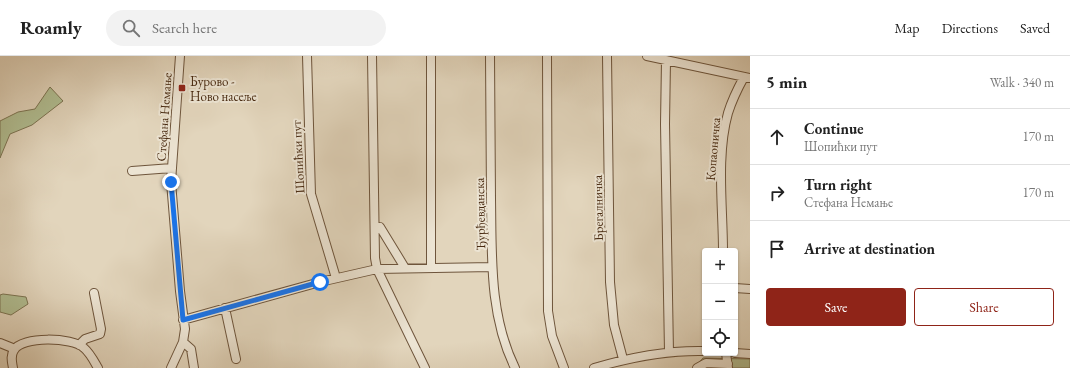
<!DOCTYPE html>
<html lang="en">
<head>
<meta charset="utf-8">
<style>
  body { margin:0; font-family:"EB Garamond",serif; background:#f2f2f2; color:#222 }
  .controls { position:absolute; right:12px; bottom:12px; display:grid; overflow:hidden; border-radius:4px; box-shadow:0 1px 3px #0004 }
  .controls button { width:36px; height:36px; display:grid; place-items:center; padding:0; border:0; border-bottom:1px solid #e0e0e0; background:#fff; color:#222; font:20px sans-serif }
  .stop { position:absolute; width:12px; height:12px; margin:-9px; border:3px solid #1a73e8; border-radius:50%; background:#fff }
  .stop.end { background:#1a73e8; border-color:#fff; box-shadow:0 1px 4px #0008 }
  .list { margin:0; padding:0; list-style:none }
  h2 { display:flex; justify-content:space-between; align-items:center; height:52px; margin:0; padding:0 16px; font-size:17px }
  h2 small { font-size:13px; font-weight:400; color:#767676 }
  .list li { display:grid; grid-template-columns:26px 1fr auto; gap:12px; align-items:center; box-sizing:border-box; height:56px; padding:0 16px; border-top:1px solid #e0e0e0 }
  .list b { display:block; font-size:15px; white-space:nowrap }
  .list p { margin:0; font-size:13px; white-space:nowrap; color:#767676 }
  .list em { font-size:13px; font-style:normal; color:#767676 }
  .actions { display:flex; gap:8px; padding:12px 16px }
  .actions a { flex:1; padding:9px 0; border:1px solid #8f2418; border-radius:4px; text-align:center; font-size:14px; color:#8f2418 }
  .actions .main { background:#8f2418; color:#fff }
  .icon { flex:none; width:22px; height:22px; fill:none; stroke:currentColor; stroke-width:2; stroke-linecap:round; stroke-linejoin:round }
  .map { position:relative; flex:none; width:750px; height:312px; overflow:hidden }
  header { display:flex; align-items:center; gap:24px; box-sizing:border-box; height:56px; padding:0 20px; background:#fff; border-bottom:1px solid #e0e0e0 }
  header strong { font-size:19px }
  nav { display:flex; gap:22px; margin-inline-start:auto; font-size:14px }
  .search { width:280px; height:36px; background:#f2f2f2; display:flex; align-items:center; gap:10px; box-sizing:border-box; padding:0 14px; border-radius:22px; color:#767676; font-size:15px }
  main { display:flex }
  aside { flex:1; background:#fff }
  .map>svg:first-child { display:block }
</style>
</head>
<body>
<header>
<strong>Roamly</strong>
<div class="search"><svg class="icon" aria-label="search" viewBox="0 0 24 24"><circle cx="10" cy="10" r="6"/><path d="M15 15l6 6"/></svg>Search here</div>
<nav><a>Map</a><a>Directions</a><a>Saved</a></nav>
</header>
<main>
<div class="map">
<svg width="750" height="312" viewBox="0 0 750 312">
  <rect width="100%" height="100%" fill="#e2d5bc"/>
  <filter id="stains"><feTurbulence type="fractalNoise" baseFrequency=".005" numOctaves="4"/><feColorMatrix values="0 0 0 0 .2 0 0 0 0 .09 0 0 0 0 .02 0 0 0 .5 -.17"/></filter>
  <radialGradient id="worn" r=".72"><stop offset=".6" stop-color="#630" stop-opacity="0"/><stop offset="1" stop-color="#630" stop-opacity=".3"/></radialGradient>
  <path fill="#b1be92" stroke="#7c7452" d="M 50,31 L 63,45 L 32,69 L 10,78 L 0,102 L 0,65 L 18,56 L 35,53 Z
    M 3,238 L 26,241 L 28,248 L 11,259 L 0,256 L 0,239 Z
    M 703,302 L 750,303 L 750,312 L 694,312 Z"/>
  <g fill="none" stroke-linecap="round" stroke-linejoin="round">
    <g stroke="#6e553c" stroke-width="10">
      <path id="minor" d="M 307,0 L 311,138 L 336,222
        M 372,0 L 375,202 L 377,213 L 425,312
        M 431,0 L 431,211
        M 490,0 C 490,48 491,95 491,143 C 492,200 489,259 515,312
        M 547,0 L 548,255 L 552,280 L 564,312
        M 607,0 L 610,226 L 614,269 L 623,303
        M 647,0 L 750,22
        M 666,4 L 665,68 L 669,296
        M 132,115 L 172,112
        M 380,171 L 405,212
        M 723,195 C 723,151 716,100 728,57 C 732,44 738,32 744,21
        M 735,232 L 750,233
        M 225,252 L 236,303
        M 183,264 L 320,226 L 377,213 L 492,211
        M 183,286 L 191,293 L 194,312
        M 0,287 L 15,293
        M 79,289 L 85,283 L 100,278 L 101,273 L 94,237
        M 726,297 L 728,312
        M 735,297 L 750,298
        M 13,312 C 12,306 10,300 14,294 C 22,280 72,281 84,292 C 90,297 94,305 98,312
        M 171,312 L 183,286 L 185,273 L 180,235 L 171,126 L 180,0
        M 594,312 C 631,301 666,294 705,295
        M 697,312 L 706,307 L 728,308"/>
    </g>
    <use href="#minor" stroke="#ece4d3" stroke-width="8"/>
  </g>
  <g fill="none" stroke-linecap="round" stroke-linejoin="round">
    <path stroke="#1a73e8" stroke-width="5" d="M 171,126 L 183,264 L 320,226"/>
  </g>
  <rect fill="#8f2418" stroke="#ece4d3" stroke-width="1.5" x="178" y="28" width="8" height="8" rx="2"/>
  <g text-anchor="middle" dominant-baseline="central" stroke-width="4" stroke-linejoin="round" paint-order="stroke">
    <g font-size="13" fill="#482a11" stroke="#ece4d3" text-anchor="start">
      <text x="190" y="25">Бурово -<tspan x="190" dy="15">Ново насеље</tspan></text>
    </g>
    <g font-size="13" fill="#482a11" stroke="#ece4d3">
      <text transform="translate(164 61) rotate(-86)">Стефана Немање</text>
      <text transform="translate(713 93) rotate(-85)">Копаоничка</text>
      <text transform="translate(298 101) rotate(-93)">Шопићки пут</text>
      <text transform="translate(598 152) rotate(-91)">Брегалничка</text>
      <text transform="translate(480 158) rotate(-91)">Ђурђевданска</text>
    </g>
  </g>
  <rect width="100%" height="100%" filter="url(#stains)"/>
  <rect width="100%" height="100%" fill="url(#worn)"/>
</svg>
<div class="controls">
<button>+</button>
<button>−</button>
<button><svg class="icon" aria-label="locate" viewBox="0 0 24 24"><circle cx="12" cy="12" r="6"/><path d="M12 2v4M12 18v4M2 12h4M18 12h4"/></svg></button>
</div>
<div class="stop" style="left:320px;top:226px"></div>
<div class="stop end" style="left:171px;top:126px"></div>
</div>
<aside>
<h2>5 min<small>Walk · 340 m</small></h2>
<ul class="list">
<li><svg class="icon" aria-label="ahead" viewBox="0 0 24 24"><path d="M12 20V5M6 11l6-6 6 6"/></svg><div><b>Continue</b><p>Шопићки пут</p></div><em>170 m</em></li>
<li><svg class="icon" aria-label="right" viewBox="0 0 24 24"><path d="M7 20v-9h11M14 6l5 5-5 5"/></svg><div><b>Turn right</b><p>Стефана Немање</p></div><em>170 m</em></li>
<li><svg class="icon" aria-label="arrive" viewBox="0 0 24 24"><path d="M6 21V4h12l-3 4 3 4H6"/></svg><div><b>Arrive at destination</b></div></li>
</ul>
<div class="actions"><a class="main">Save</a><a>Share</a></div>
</aside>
</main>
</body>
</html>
